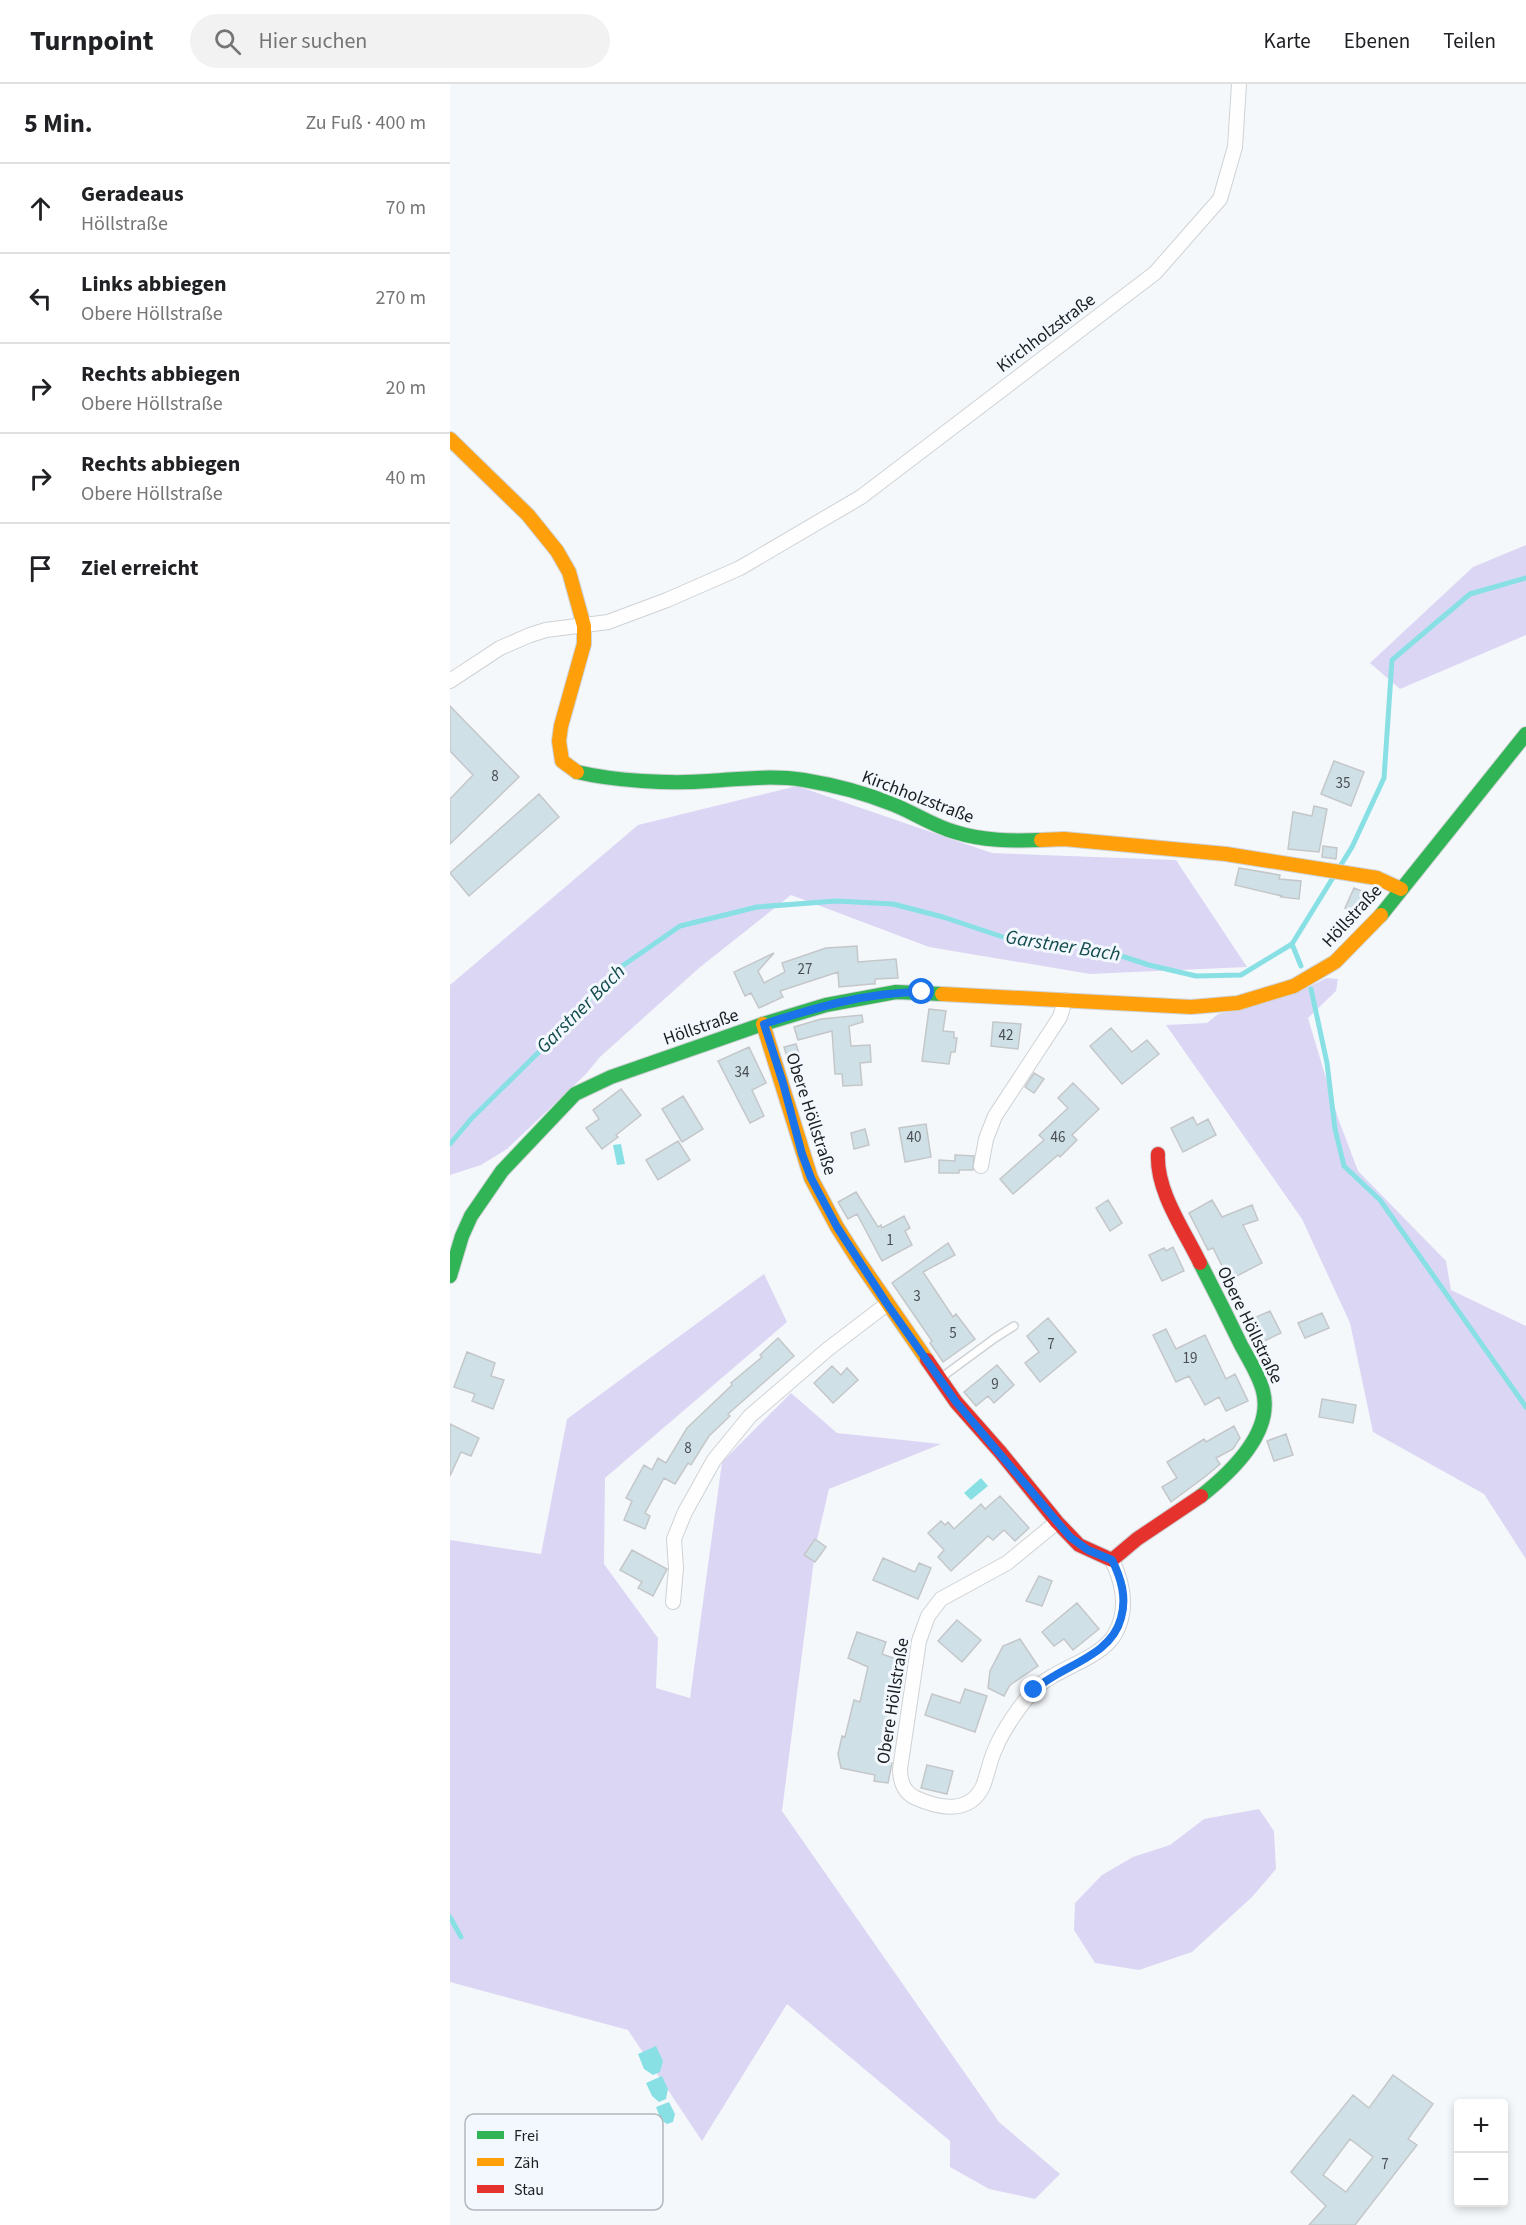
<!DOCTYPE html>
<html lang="de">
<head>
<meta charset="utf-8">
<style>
  body { margin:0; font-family:"Source Sans 3",sans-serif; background:#f2f2f2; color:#202124 }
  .controls { position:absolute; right:18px; bottom:18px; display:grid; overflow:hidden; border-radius:6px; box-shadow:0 3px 9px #0003 }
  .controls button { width:54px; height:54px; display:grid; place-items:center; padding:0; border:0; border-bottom:2px solid #e0e0e0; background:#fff; color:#202124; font:30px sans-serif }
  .stop { position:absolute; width:18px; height:18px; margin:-14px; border:4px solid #1a73e8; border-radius:50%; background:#fff }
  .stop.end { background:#1a73e8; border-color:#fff; box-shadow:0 2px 6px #0008 }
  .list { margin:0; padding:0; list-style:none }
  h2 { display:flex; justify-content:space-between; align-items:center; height:78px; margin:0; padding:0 24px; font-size:26px }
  h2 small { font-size:20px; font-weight:400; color:#757577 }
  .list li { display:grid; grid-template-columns:39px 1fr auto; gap:18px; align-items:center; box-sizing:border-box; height:90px; padding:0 24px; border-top:2px solid #e0e0e0 }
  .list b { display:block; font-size:22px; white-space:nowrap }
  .list p { margin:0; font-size:20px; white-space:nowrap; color:#757577 }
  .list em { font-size:20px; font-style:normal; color:#757577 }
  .icon { flex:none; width:33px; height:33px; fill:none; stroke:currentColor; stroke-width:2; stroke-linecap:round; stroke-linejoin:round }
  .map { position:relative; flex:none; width:1076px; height:2141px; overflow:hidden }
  header { display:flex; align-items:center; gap:36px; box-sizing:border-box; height:84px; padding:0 30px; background:#fff; border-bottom:2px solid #e0e0e0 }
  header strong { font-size:28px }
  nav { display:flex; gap:33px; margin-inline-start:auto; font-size:21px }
  .search { width:420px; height:54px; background:#f2f2f2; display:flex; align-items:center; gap:15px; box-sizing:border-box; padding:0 21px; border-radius:33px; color:#757577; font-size:22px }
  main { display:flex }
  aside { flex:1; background:#fff }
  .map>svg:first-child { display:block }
</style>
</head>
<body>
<header>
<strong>Turnpoint</strong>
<div class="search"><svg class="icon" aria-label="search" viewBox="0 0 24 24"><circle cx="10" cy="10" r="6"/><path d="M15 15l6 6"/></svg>Hier suchen</div>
<nav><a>Karte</a><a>Ebenen</a><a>Teilen</a></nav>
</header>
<main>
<aside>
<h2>5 Min.<small>Zu Fuß · 400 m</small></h2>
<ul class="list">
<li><svg class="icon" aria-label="ahead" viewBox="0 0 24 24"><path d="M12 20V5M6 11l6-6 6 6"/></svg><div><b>Geradeaus</b><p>Höllstraße</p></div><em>70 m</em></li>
<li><svg class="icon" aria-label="left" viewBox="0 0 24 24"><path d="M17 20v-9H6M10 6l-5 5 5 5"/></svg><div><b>Links abbiegen</b><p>Obere Höllstraße</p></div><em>270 m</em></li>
<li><svg class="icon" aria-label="right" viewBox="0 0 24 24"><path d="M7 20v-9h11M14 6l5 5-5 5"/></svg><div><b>Rechts abbiegen</b><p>Obere Höllstraße</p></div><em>20 m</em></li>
<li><svg class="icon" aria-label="right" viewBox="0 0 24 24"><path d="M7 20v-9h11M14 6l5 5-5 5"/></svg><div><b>Rechts abbiegen</b><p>Obere Höllstraße</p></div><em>40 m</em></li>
<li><svg class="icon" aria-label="arrive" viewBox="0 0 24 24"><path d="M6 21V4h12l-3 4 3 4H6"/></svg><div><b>Ziel erreicht</b></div></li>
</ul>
</aside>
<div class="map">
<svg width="1076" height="2141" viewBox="0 0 1076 2141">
  <rect width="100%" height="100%" fill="#f5f8fb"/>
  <path fill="#dcd6f5" d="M 1076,461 L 1076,551 L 950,605 L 920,579 L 1023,483 Z
    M 347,702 L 542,769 L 726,776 L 797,883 L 640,890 L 479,863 L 341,811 L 249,884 L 150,973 L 136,990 L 57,1065 L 31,1081 L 0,1091 L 0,901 L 188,741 Z
    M 877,894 L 888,895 L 886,907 L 858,934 L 888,1034 L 908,1087 L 996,1177 L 1001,1206 L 1076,1242 L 1076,1475 L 1034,1410 L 923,1348 L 900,1239 L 852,1135 L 716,941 L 757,939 L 768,930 L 839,912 Z
    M 314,1190 L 337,1238 L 155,1394 L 154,1480 L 208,1554 L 206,1604 L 240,1614 L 272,1378 L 341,1309 L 387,1349 L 491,1360 L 379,1405 L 366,1460 L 332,1727 L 549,2038 L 610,2090 L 585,2115 L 539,2105 L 500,2083 L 500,2057 L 337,1920 L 252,2057 L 178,1946 L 0,1898 L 0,1456 L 91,1470 L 117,1335 Z
    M 809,1725 L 824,1747 L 826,1785 L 802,1813 L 742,1868 L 689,1886 L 645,1879 L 624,1846 L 625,1819 L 652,1791 L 683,1773 L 720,1761 L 754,1735 Z"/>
  <path fill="#88e0e5" d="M 171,1060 L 175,1080 L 167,1081 L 163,1061 Z
    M 531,1394 L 538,1402 L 521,1416 L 514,1409 Z
    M 206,1962 L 213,1977 L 210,1988 L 203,1991 L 194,1985 L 188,1970 Z
    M 212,1992 L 218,2005 L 216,2015 L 209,2018 L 202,2012 L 196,1999 Z
    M 219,2018 L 225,2030 L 223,2038 L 217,2040 L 211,2036 L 206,2023 Z"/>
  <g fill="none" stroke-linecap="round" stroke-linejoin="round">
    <path stroke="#88e0e5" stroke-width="5" d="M 889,784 L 902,763 L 934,694 L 942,576 L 1020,510 L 1076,494
      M 842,860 L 851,882
      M 861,905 L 877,979 L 885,1045 L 894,1082 L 930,1116 L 1076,1323
      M 0,1060 L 22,1034 L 102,955 L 165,887 L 230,842 L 307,823 L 386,817 L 443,820 L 493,833 L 556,854 L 593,855 L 656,867 L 699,881 L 746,892 L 791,891 L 842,860 L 884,792
      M 0,1833 L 11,1853"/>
  </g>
  <path fill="#d0e0e7" stroke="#c4c7c9" stroke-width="1.5" fill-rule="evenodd" d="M 0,622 L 69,693 L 0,760 L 0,715 L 23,691 L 0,667 Z
    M 884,677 L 914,688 L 901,722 L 871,710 Z
    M 89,710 L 109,733 L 19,812 L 0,789 Z
    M 864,722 L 877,725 L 869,768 L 838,765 L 843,728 L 862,732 Z
    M 873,762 L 887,764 L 886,775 L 872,773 Z
    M 789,784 L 830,791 L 829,795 L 851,797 L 849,815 L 831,813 L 832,812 L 785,801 Z
    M 904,804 L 919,810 L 910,830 L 895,824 Z
    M 407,862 L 408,878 L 446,875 L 448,894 L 425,895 L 425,900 L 421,900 L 389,903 L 388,888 L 330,907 L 333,913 L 309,924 L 301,909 L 295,912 L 284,888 L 324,869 L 308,887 L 314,899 L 335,888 L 332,879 L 376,864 Z
    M 479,925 L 496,927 L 493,947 L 504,948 L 504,954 L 507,954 L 505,968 L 501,968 L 499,980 L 472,977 Z
    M 412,931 L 413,938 L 399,942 L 401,962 L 420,961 L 421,978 L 410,979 L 412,1001 L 393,1002 L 392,990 L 385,990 L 382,947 L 348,956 L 344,943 L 371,935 Z
    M 543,938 L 571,940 L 568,965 L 541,962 Z
    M 661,944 L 682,968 L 697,956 L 709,970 L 672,1000 L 640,962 Z
    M 346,960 L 351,975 L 339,979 L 334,963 Z
    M 299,963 L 316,999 L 302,1006 L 314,1032 L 300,1039 L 268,977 Z
    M 584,989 L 594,995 L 584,1009 L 575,1003 Z
    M 623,999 L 649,1025 L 622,1051 L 627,1056 L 610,1073 L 608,1071 L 563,1110 L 550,1095 L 594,1056 L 589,1051 L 618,1024 L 608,1014 Z
    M 171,1005 L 191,1031 L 166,1051 L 168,1053 L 152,1065 L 136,1044 L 149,1035 L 143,1026 Z
    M 233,1012 L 253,1045 L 232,1058 L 212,1025 Z
    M 743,1033 L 747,1041 L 758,1035 L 766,1051 L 733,1068 L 721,1044 Z
    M 476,1040 L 481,1073 L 455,1078 L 449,1044 Z
    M 415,1045 L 419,1061 L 404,1065 L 401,1049 Z
    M 228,1057 L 240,1076 L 208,1096 L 196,1076 Z
    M 505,1071 L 524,1072 L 523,1086 L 509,1086 L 509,1089 L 489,1089 L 489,1076 L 505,1077 Z
    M 406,1108 L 428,1143 L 431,1141 L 432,1144 L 454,1132 L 460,1144 L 455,1147 L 462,1161 L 432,1177 L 407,1130 L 398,1135 L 388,1118 Z
    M 658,1116 L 672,1139 L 660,1147 L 646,1124 Z
    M 762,1116 L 772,1133 L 802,1121 L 808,1136 L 793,1141 L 812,1179 L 779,1196 L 763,1164 L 758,1166 L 739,1129 Z
    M 498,1159 L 505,1171 L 473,1188 L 503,1233 L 506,1230 L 525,1255 L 493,1278 L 480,1259 L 482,1257 L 442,1199 Z
    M 723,1163 L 734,1187 L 712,1197 L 699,1171 L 714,1164 L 716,1167 Z
    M 820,1227 L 831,1249 L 808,1260 L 807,1258 L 804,1259 L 797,1246 L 801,1245 L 797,1237 Z
    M 872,1229 L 879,1244 L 855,1254 L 848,1239 Z
    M 598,1234 L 626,1268 L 590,1298 L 575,1279 L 589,1268 L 577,1252 Z
    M 716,1245 L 726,1265 L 755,1251 L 776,1295 L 785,1290 L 798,1317 L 776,1327 L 769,1313 L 755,1321 L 739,1292 L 726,1298 L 703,1251 Z
    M 328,1254 L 344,1272 L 278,1330 L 280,1332 L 259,1352 L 241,1381 L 238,1379 L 225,1400 L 214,1394 L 195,1429 L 200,1432 L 195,1445 L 174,1436 L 182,1417 L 176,1414 L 194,1381 L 202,1386 L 208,1374 L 216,1379 L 237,1344 L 282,1301 L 281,1299 L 312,1273 L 310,1271 Z
    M 17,1268 L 45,1279 L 41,1292 L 54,1296 L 43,1325 L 22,1317 L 25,1310 L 4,1303 Z
    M 547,1281 L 564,1301 L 544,1319 L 538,1312 L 526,1322 L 514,1308 Z
    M 382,1282 L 391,1291 L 397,1284 L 408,1296 L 383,1319 L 364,1299 Z
    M 872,1315 L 906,1321 L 903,1339 L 869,1333 Z
    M 0,1340 L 29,1354 L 21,1372 L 11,1368 L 0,1392 Z
    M 784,1342 L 790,1354 L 783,1365 L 766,1374 L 770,1380 L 756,1392 L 721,1418 L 712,1403 L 727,1394 L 717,1378 L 754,1355 L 756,1358 Z
    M 836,1350 L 843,1371 L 824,1377 L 817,1357 Z
    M 550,1412 L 579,1444 L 565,1457 L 554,1446 L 543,1456 L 538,1452 L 501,1487 L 488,1473 L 494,1466 L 478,1449 L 491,1437 L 495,1441 L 498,1438 L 504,1445 L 531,1420 L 535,1425 Z
    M 365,1455 L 376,1463 L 365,1478 L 354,1471 Z
    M 182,1466 L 217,1485 L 203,1512 L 188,1504 L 192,1498 L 170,1486 Z
    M 433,1474 L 465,1488 L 469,1479 L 481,1484 L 468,1515 L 423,1496 Z
    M 589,1492 L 602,1497 L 592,1522 L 576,1517 Z
    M 627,1519 L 649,1545 L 623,1566 L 614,1555 L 604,1562 L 592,1548 Z
    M 507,1536 L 531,1556 L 512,1578 L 488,1557 Z
    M 407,1548 L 436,1558 L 432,1570 L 452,1577 L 435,1624 L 442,1626 L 438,1642 L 433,1649 L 428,1677 L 442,1679 L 438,1699 L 424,1697 L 425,1691 L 391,1684 L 388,1670 L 392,1652 L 395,1653 L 404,1616 L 410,1618 L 418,1583 L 398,1574 Z
    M 570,1555 L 588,1582 L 560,1601 L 554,1612 L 538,1604 L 540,1587 L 553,1562 Z
    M 515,1605 L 537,1612 L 525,1648 L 475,1631 L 482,1610 L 510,1619 Z
    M 477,1681 L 503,1687 L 497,1710 L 471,1704 Z
    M 943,1991 L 983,2020 L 958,2055 L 967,2061 L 905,2141 L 859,2141 L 876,2122 L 841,2088 L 903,2011 L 919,2024 ZM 900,2055 L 923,2073 L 896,2108 L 873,2091 Z"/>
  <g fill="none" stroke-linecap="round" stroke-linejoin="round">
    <g stroke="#cfd2d5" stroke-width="10">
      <path id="lane" d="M 492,1293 L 545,1254 L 564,1242"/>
    </g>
    <g stroke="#cfd2d5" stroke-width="16">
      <path id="street" d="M 0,597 L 50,564 L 80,551 L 96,546 L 158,538 L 217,516 L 290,484 L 411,413 L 705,189 L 770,115 L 785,63 L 789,0
        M 531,1082 L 536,1055 L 545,1032 L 610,933 L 615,916
        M 607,1438 L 557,1479 L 491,1515 L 478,1532 L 469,1557 L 450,1685 C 450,1697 454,1709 466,1714 C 490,1725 520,1730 533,1702 C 538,1689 540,1675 546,1663 C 553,1646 571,1620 584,1606 C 605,1584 650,1576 665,1550 C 679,1525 673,1499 662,1476
        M 223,1518 L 226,1484 L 224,1455 L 235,1428 L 264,1376 L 300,1332 L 378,1265 L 437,1220"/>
    </g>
    <g stroke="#cfd2d5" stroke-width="16">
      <path id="fast" d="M 127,688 C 165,697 219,700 259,697 C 290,695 322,691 354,696 C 384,701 415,709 442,720 C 463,728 483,742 505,748 C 533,757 562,757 591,756
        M 931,831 L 1076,650
        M 750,1179 C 764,1206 778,1234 791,1261 C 799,1276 809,1291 813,1307 C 824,1349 780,1389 751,1412
        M 0,1192 L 12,1152 L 21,1132 L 52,1087 L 125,1010 L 161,993 L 313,940 L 376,921 L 446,908 L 492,910"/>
    </g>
    <g stroke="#cfd2d5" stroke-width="16">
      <path id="slow" d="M 0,355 L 78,431 L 107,467 L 119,488 L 134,542 L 134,560 L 111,642 L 109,657 L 112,677 L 127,688
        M 591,756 L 614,755 L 776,770 L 927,794 L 951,805
        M 492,910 L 741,923 L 788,919 L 844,902 L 885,878 L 931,831
        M 313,940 L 361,1094 L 387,1143 L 408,1176 L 477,1276"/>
    </g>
    <g stroke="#cfd2d5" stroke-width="16">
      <path id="jam" d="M 708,1070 C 706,1107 734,1146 750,1179
        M 477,1276 L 506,1318 L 551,1369 L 607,1438 L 629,1461 L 662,1476 L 687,1455 L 751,1412"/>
    </g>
    <use href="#lane" stroke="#fefefe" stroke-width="7"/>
    <use href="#street" stroke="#fefefe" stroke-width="14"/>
    <use href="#fast" stroke="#30b455" stroke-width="14"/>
    <use href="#slow" stroke="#ff9f0a" stroke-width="14"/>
    <use href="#jam" stroke="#e5322d" stroke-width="14"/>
  </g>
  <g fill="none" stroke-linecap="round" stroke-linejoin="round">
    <path stroke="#1a73e8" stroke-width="8" d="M 472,908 C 417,908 365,924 314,940 L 333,999 L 352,1070 L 361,1094 L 387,1143 L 437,1220 L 506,1318 L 620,1453 L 638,1466 L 662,1476 C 671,1494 677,1513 671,1534 C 661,1573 612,1581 584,1606"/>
  </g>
  <g text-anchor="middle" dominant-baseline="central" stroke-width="6" stroke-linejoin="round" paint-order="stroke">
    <g font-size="15" fill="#494f52">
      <text x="45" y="692">8</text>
      <text x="893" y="699">35</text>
      <text x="355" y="885">27</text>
      <text x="556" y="951">42</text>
      <text x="292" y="988">34</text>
      <text x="464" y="1053">40</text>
      <text x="608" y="1053">46</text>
      <text x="440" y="1156">1</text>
      <text x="467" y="1212">3</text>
      <text x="503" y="1249">5</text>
      <text x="601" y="1260">7</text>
      <text x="740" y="1274">19</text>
      <text x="545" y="1300">9</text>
      <text x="238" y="1364">8</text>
      <text x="935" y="2080">7</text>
    </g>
    <g font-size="18" fill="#1c1f21" stroke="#f2f8fe">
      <text transform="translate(596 249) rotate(-37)">Kirchholzstraße</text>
      <text transform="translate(468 713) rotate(21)">Kirchholzstraße</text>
      <text transform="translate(902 832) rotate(-47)">Höllstraße</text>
      <text transform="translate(251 943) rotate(-19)">Höllstraße</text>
      <text transform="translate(361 1030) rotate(72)">Obere Höllstraße</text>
      <text transform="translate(800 1241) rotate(64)">Obere Höllstraße</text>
      <text transform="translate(443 1617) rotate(-81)">Obere Höllstraße</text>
    </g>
    <g font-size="20" font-style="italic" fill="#134b4d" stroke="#f2f8fe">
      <text transform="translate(613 862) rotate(9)">Garstner Bach</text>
      <text transform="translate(131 925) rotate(-45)">Garstner Bach</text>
    </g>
  </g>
  <rect x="15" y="2030" width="198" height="96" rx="9" fill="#f2f8fe" stroke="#b2b7bc" stroke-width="1.5"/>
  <rect x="27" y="2047" width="27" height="8" fill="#30b455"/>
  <rect x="27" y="2074" width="27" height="8" fill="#ff9f0a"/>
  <rect x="27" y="2101" width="27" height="8" fill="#e5322d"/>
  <g font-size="16" fill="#1c1f21">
    <text x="64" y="2057">Frei</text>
    <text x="64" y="2084">Zäh</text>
    <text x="64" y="2111">Stau</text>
  </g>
</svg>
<div class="controls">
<button>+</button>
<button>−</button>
</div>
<div class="stop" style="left:472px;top:908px"></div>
<div class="stop end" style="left:584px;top:1606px"></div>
</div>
</main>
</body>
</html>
